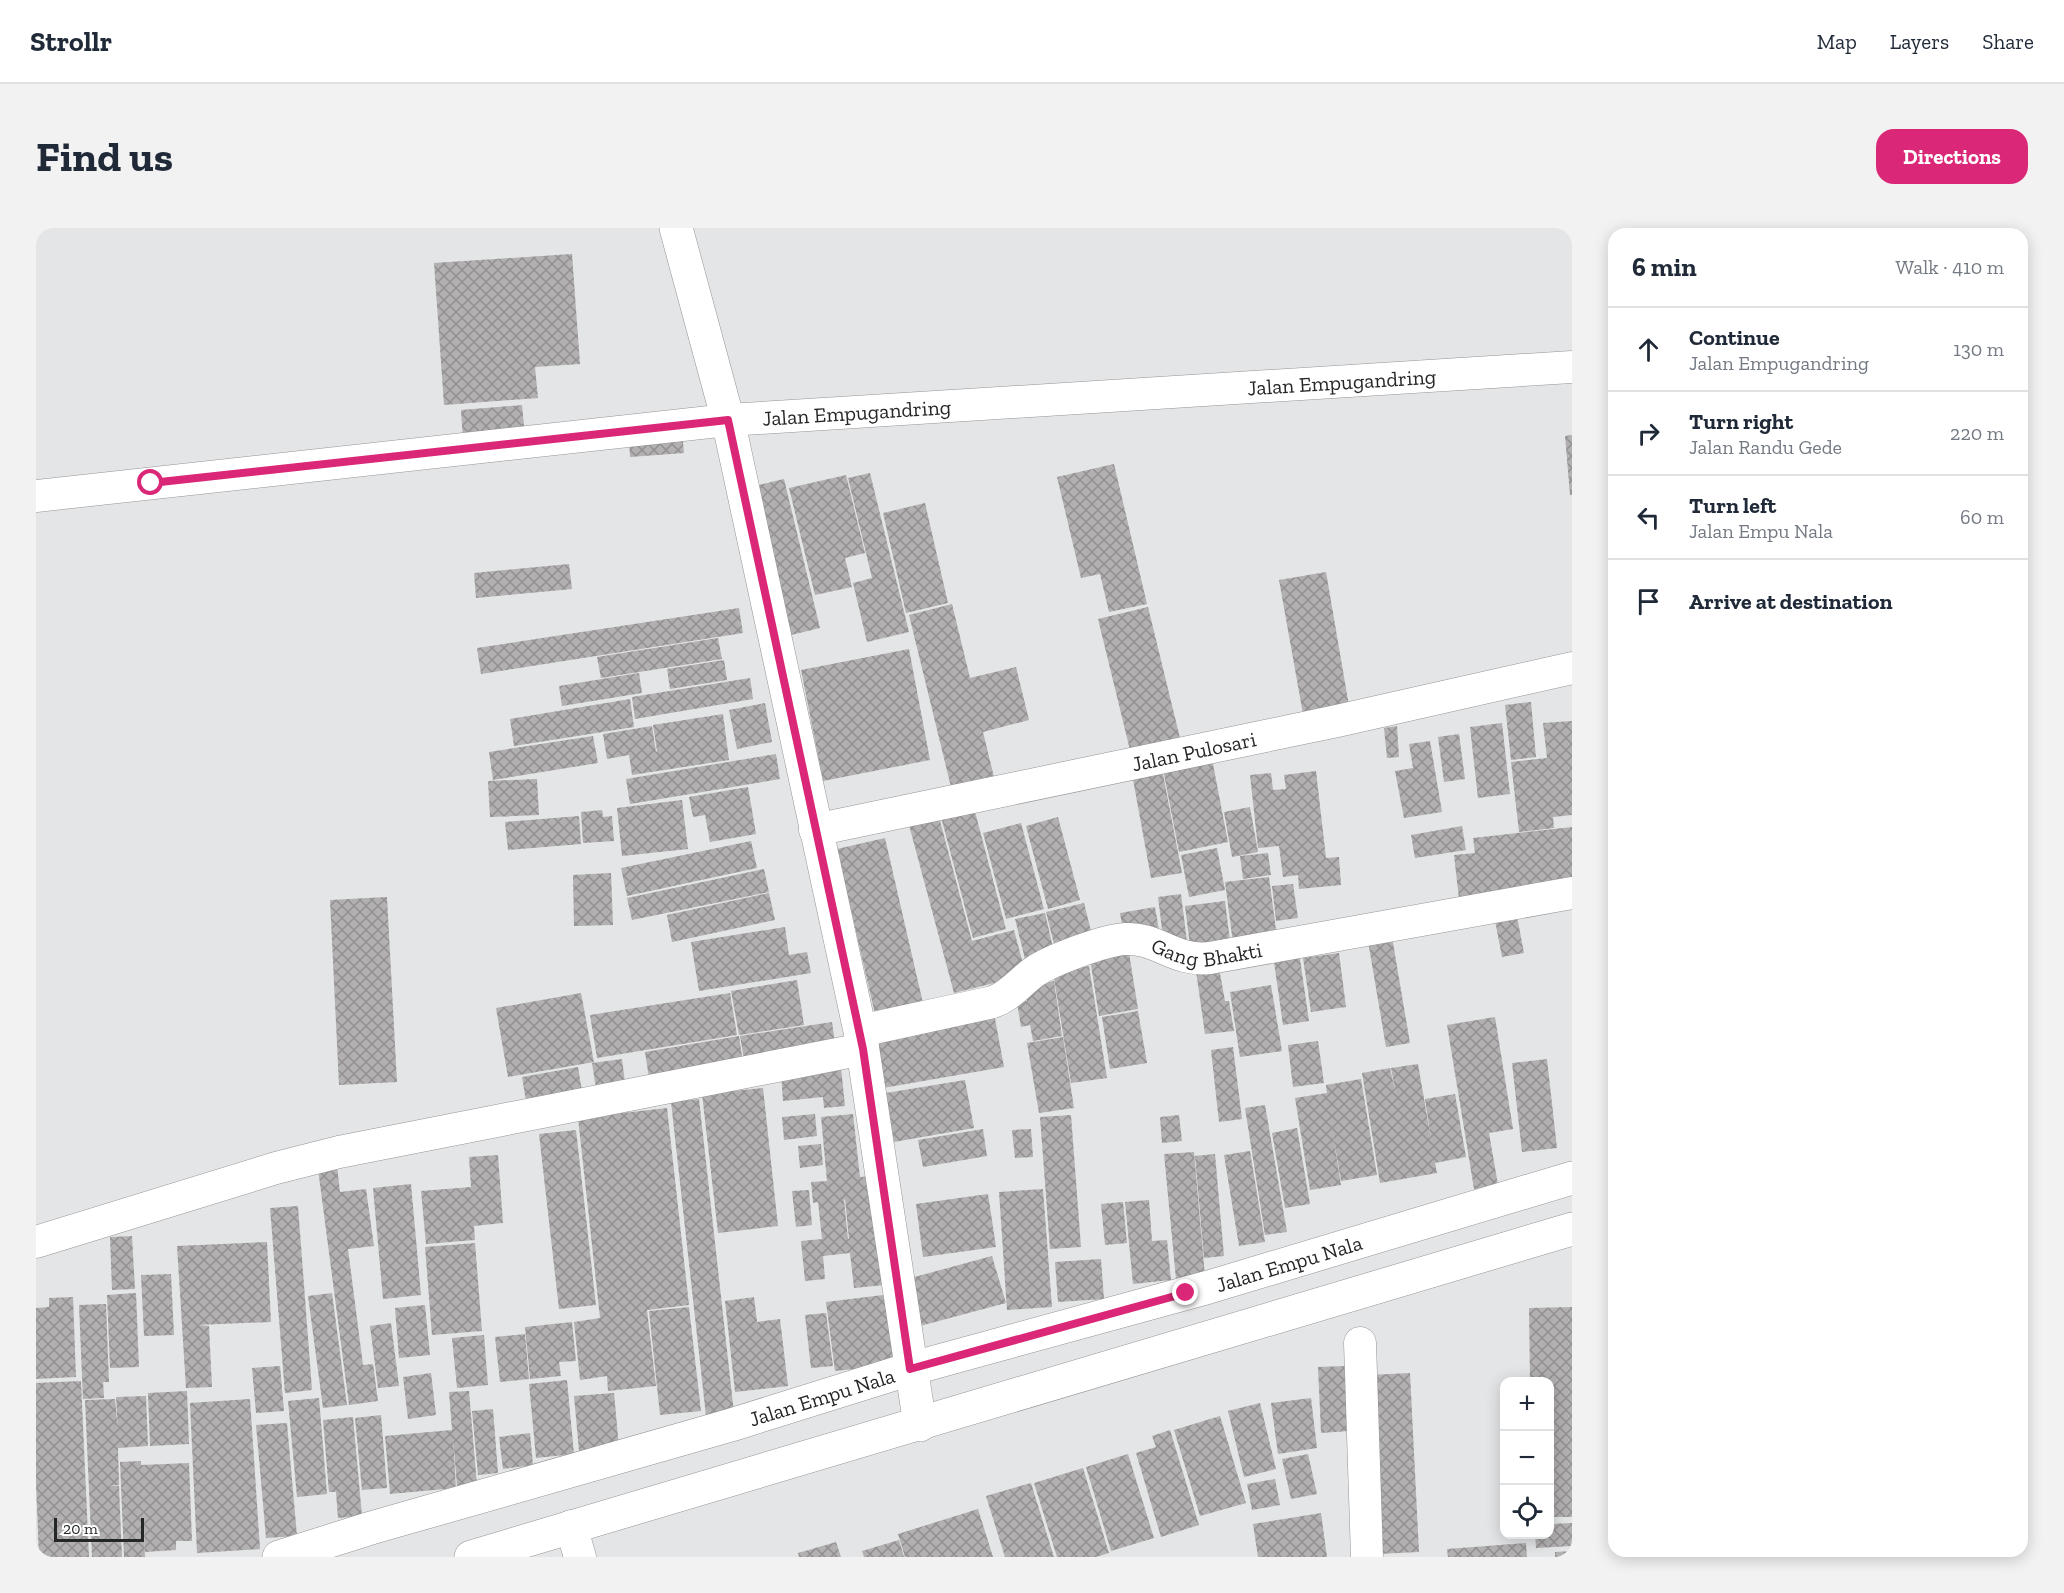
<!DOCTYPE html>
<html lang="en">
<head>
<meta charset="utf-8">
<style>
  body { margin:0; font-family:"Zilla Slab",serif; background:#f2f2f3; color:#1f2937 }
  .controls { position:absolute; right:18px; bottom:18px; display:grid; overflow:hidden; border-radius:12px; box-shadow:0 3px 15px #0003 }
  .controls button { width:54px; height:54px; display:grid; place-items:center; padding:0; border:0; border-bottom:2px solid #e0e1e3; background:#fff; color:#1f2937; font:30px sans-serif }
  .scale { position:absolute; left:18px; bottom:15px; width:90px; box-sizing:border-box; padding-left:6px; border:3px solid #252626; border-top:0; font-size:16px; line-height:21px; white-space:nowrap; color:#252626; -webkit-text-stroke:4px #fff; paint-order:stroke }
  .stop { position:absolute; width:18px; height:18px; margin:-14px; border:4px solid #db2777; border-radius:50%; background:#fff }
  .stop.end { background:#db2777; border-color:#fff; box-shadow:0 2px 6px #0008 }
  .list { margin:0; padding:0; list-style:none }
  h2 { display:flex; justify-content:space-between; align-items:center; height:78px; margin:0; padding:0 24px; font-size:26px }
  h2 small { font-size:20px; font-weight:400; color:#747a83 }
  .list li { display:grid; grid-template-columns:39px 1fr auto; gap:18px; align-items:center; box-sizing:border-box; height:84px; padding:0 24px; border-top:2px solid #e0e1e3 }
  .list b { display:block; font-size:22px; white-space:nowrap }
  .list p { margin:0; font-size:20px; white-space:nowrap; color:#747a83 }
  .list em { font-size:20px; font-style:normal; color:#747a83 }
  .icon { flex:none; width:33px; height:33px; fill:none; stroke:currentColor; stroke-width:2; stroke-linecap:round; stroke-linejoin:round }
  .map { position:relative; flex:none; width:1536px; height:1329px; overflow:hidden; border-radius:18px }
  header { display:flex; align-items:center; gap:36px; box-sizing:border-box; height:84px; padding:0 30px; background:#fff; border-bottom:2px solid #e0e1e3 }
  header strong { font-size:28px }
  nav { display:flex; gap:33px; margin-inline-start:auto; font-size:21px }
  .intro { display:flex; align-items:center; justify-content:space-between; box-sizing:border-box; height:144px; padding:0 36px }
  h1 { margin:0; font-size:42px }
  .button { padding:15px 27px; border-radius:18px; background:#db2777; color:#fff; font-size:21px; font-weight:700 }
  main { display:flex; gap:36px; padding:0 36px }
  aside { flex:1; background:#fff; border-radius:18px; box-shadow:0 3px 15px #0003 }
  .map>svg:first-child { display:block }
</style>
</head>
<body>
<header>
<strong>Strollr</strong>
<nav><a>Map</a><a>Layers</a><a>Share</a></nav>
</header>
<div class="intro"><h1>Find us</h1><a class="button">Directions</a></div>
<main>
<div class="map">
<svg width="1536" height="1329" viewBox="0 0 1536 1329">
  <defs>
    <pattern id="building-cross-hatch" width="8" height="8" patternUnits="userSpaceOnUse" patternTransform="scale(1.5)"><rect width="8" height="8" fill="#b2b0b1"/><path d="M0 0l8 8M0 8l8-8" fill="none" stroke="#918f90"/></pattern>
  </defs>
  <rect width="100%" height="100%" fill="#e4e5e7"/>
  <path fill="url(#building-cross-hatch)" fill-rule="evenodd" d="M 536,26 L 544,136 L 499,139 L 502,170 L 408,177 L 398,35 Z
    M 486,177 L 489,208 L 427,213 L 425,182 Z
    M 646,205 L 648,225 L 594,229 L 593,210 Z
    M 1536,207 L 1536,267 L 1534,267 L 1529,208 Z
    M 1078,236 L 1111,376 L 1073,384 L 1064,346 L 1045,350 L 1021,249 Z
    M 834,245 L 873,404 L 831,414 L 817,355 L 836,350 L 812,250 Z
    M 810,247 L 829,325 L 809,330 L 816,359 L 779,367 L 753,260 Z
    M 748,251 L 784,400 L 747,409 L 711,260 Z
    M 889,275 L 912,375 L 870,385 L 847,285 Z
    M 533,336 L 536,361 L 440,370 L 438,345 Z
    M 1290,344 L 1313,478 L 1267,486 L 1243,352 Z
    M 916,376 L 934,450 L 980,439 L 993,492 L 947,504 L 959,553 L 916,563 L 873,387 Z
    M 1112,379 L 1144,510 L 1094,522 L 1062,391 Z
    M 703,380 L 707,405 L 445,446 L 441,420 Z
    M 682,410 L 686,431 L 565,450 L 561,429 Z
    M 873,421 L 894,532 L 787,553 L 765,442 Z
    M 688,432 L 691,452 L 634,461 L 631,441 Z
    M 603,445 L 606,465 L 526,478 L 523,458 Z
    M 714,450 L 717,471 L 599,491 L 596,469 Z
    M 594,471 L 598,499 L 478,518 L 474,491 Z
    M 1495,474 L 1500,529 L 1475,532 L 1469,477 Z
    M 729,475 L 736,514 L 701,521 L 693,482 Z
    M 687,486 L 693,532 L 596,547 L 593,527 L 571,531 L 567,506 L 616,498 L 620,524 L 621,523 L 617,497 Z
    M 1536,493 L 1536,587 L 1517,589 L 1518,600 L 1483,604 L 1475,534 L 1511,530 L 1507,495 Z
    M 1466,495 L 1474,566 L 1442,570 L 1434,499 Z
    M 1361,498 L 1363,529 L 1351,530 L 1348,500 Z
    M 1423,506 L 1429,551 L 1408,554 L 1402,509 Z
    M 557,508 L 562,535 L 457,552 L 453,524 Z
    M 1394,513 L 1406,584 L 1368,590 L 1359,543 L 1377,540 L 1373,516 Z
    M 740,526 L 744,551 L 594,576 L 590,551 Z
    M 1176,531 L 1192,614 L 1143,624 L 1127,541 Z
    M 1126,541 L 1146,645 L 1115,650 L 1096,546 Z
    M 1280,543 L 1290,630 L 1303,629 L 1305,657 L 1263,661 L 1262,647 L 1247,649 L 1243,618 L 1222,620 L 1214,547 L 1235,545 L 1237,562 L 1250,561 L 1248,547 Z
    M 501,551 L 503,587 L 454,589 L 452,553 Z
    M 712,559 L 720,606 L 674,614 L 669,587 L 657,589 L 653,569 Z
    M 646,572 L 652,621 L 586,628 L 581,580 Z
    M 1214,579 L 1222,624 L 1196,629 L 1188,584 Z
    M 938,580 L 970,701 L 937,710 L 905,589 Z
    M 566,582 L 567,589 L 576,588 L 578,613 L 547,615 L 545,584 Z
    M 543,588 L 545,616 L 472,622 L 469,594 Z
    M 903,589 L 936,713 L 978,702 L 990,747 L 918,765 L 873,597 Z
    M 1022,589 L 1044,672 L 1012,681 L 990,598 Z
    M 985,595 L 1008,681 L 970,691 L 947,605 Z
    M 1426,598 L 1430,622 L 1379,630 L 1375,607 Z
    M 1536,599 L 1536,659 L 1423,671 L 1418,627 L 1439,625 L 1437,610 Z
    M 849,610 L 889,784 L 841,795 L 801,621 Z
    M 715,613 L 721,640 L 591,668 L 585,640 Z
    M 1181,620 L 1189,662 L 1153,669 L 1145,627 Z
    M 1232,625 L 1235,647 L 1207,651 L 1204,628 Z
    M 728,641 L 733,664 L 596,692 L 591,670 Z
    M 575,645 L 577,697 L 538,698 L 537,647 Z
    M 1233,649 L 1241,709 L 1197,715 L 1189,654 Z
    M 1257,656 L 1262,690 L 1240,693 L 1236,658 Z
    M 733,665 L 739,692 L 636,714 L 631,687 Z
    M 1145,666 L 1151,714 L 1128,717 L 1122,669 Z
    M 351,669 L 361,854 L 303,857 L 294,672 Z
    M 1189,673 L 1195,721 L 1155,726 L 1149,678 Z
    M 1048,675 L 1057,711 L 1019,720 L 1010,684 Z
    M 1479,678 L 1488,725 L 1466,729 L 1457,682 Z
    M 1119,679 L 1123,702 L 1088,708 L 1084,685 Z
    M 1009,685 L 1019,728 L 990,735 L 979,691 Z
    M 749,699 L 753,727 L 771,724 L 775,745 L 663,763 L 655,714 Z
    M 1356,709 L 1374,815 L 1350,819 L 1332,713 Z
    M 1263,724 L 1273,793 L 1247,797 L 1237,727 Z
    M 1093,725 L 1102,781 L 1063,788 L 1054,731 Z
    M 1303,725 L 1310,779 L 1275,784 L 1267,730 Z
    M 1053,738 L 1071,850 L 1035,855 L 1017,744 Z
    M 1183,740 L 1189,773 L 1193,773 L 1198,803 L 1169,806 L 1160,743 Z
    M 761,752 L 768,797 L 703,807 L 695,763 Z
    M 1018,753 L 1026,808 L 997,813 L 994,797 L 985,799 L 981,775 L 991,773 L 988,758 Z
    M 1235,757 L 1246,823 L 1204,829 L 1194,764 Z
    M 545,765 L 558,834 L 472,849 L 460,780 Z
    M 694,765 L 701,807 L 561,830 L 554,787 Z
    M 1102,783 L 1111,835 L 1074,841 L 1066,789 Z
    M 958,785 L 968,839 L 847,860 L 837,806 Z
    M 1459,789 L 1477,901 L 1453,905 L 1462,957 L 1438,961 L 1411,797 Z
    M 796,794 L 800,822 L 709,837 L 704,808 Z
    M 703,808 L 708,841 L 614,856 L 609,824 Z
    M 1027,809 L 1038,880 L 1003,885 L 991,815 Z
    M 1282,813 L 1288,855 L 1257,859 L 1252,817 Z
    M 1197,819 L 1206,891 L 1183,894 L 1175,822 Z
    M 586,831 L 590,863 L 561,867 L 556,835 Z
    M 1511,831 L 1521,920 L 1486,924 L 1476,835 Z
    M 1382,836 L 1396,917 L 1389,871 L 1419,866 L 1430,929 L 1399,935 L 1401,945 L 1344,955 L 1326,845 L 1354,840 L 1360,867 L 1355,840 Z
    M 542,839 L 546,863 L 490,873 L 486,849 Z
    M 805,840 L 809,878 L 788,880 L 787,869 L 747,873 L 745,846 Z
    M 1325,851 L 1341,947 L 1305,953 L 1295,895 L 1305,957 L 1274,962 L 1259,870 L 1291,865 L 1290,857 Z
    M 929,852 L 938,900 L 858,914 L 850,865 Z
    M 727,860 L 742,998 L 682,1005 L 666,866 Z
    M 663,871 L 698,1185 L 670,1188 L 635,874 Z
    M 1229,877 L 1251,1004 L 1229,1007 L 1209,880 Z
    M 631,880 L 653,1077 L 611,1082 L 620,1158 L 572,1163 L 571,1148 L 544,1152 L 538,1094 L 564,1090 L 542,890 Z
    M 779,886 L 781,908 L 748,912 L 746,889 Z
    M 817,886 L 824,949 L 838,948 L 848,1057 L 818,1060 L 814,1025 L 787,1028 L 789,1051 L 769,1053 L 765,1013 L 786,1011 L 782,974 L 777,975 L 775,954 L 791,953 L 785,889 ZM 809,971 L 813,1011 L 812,1011 L 808,972 Z
    M 1035,887 L 1045,1019 L 1014,1021 L 1004,889 Z
    M 1143,887 L 1146,913 L 1126,915 L 1124,889 Z
    M 1261,900 L 1274,976 L 1249,980 L 1236,905 Z
    M 947,901 L 951,928 L 887,939 L 882,912 Z
    M 995,901 L 997,929 L 979,930 L 976,902 Z
    M 540,902 L 560,1077 L 523,1081 L 503,906 Z
    M 785,916 L 787,937 L 764,940 L 762,918 Z
    M 1214,923 L 1229,1014 L 1203,1018 L 1188,927 Z
    M 1158,924 L 1169,1048 L 1140,1051 L 1128,926 Z
    M 1179,926 L 1188,1028 L 1168,1030 L 1159,928 Z
    M 462,927 L 467,995 L 438,998 L 439,1012 L 390,1016 L 385,963 L 435,959 L 433,929 Z
    M 301,938 L 304,964 L 330,961 L 338,1018 L 312,1021 L 327,1137 L 337,1136 L 342,1173 L 313,1177 L 282,941 Z
    M 375,956 L 385,1067 L 347,1071 L 337,960 Z
    M 1007,961 L 1016,1079 L 971,1082 L 963,964 Z
    M 773,962 L 776,997 L 760,999 L 756,963 Z
    M 952,966 L 960,1019 L 887,1029 L 880,976 Z
    M 1113,972 L 1116,1013 L 1131,1012 L 1135,1052 L 1097,1056 L 1089,974 Z
    M 1087,974 L 1091,1015 L 1069,1017 L 1065,976 Z
    M 262,978 L 276,1162 L 249,1165 L 234,980 Z
    M 96,1008 L 99,1061 L 76,1062 L 74,1009 Z
    M 231,1014 L 235,1094 L 161,1097 L 173,1098 L 176,1159 L 150,1160 L 141,1018 Z
    M 439,1015 L 446,1103 L 396,1107 L 389,1019 Z
    M 956,1028 L 970,1075 L 884,1098 L 871,1051 Z
    M 1065,1031 L 1068,1071 L 1022,1074 L 1019,1034 Z
    M 135,1046 L 138,1107 L 108,1108 L 105,1047 Z
    M 100,1065 L 103,1139 L 74,1140 L 71,1067 Z
    M 296,1065 L 311,1177 L 287,1180 L 272,1068 Z
    M 855,1066 L 863,1136 L 799,1143 L 790,1074 Z
    M 37,1069 L 40,1149 L 0,1151 L 0,1080 L 13,1079 L 13,1070 Z
    M 718,1069 L 721,1094 L 744,1091 L 752,1158 L 699,1164 L 689,1073 Z
    M 70,1076 L 73,1154 L 67,1154 L 68,1170 L 47,1171 L 43,1077 Z
    M 389,1077 L 394,1127 L 363,1130 L 359,1080 Z
    M 653,1079 L 665,1183 L 624,1187 L 613,1083 Z
    M 1536,1079 L 1536,1289 L 1514,1289 L 1514,1154 L 1494,1154 L 1493,1080 Z
    M 790,1085 L 797,1138 L 775,1140 L 769,1087 Z
    M 536,1094 L 540,1133 L 523,1134 L 525,1148 L 494,1151 L 489,1099 Z
    M 355,1095 L 363,1158 L 342,1160 L 334,1098 Z
    M 489,1106 L 493,1151 L 464,1154 L 459,1109 Z
    M 448,1107 L 452,1157 L 421,1160 L 416,1110 Z
    M 244,1138 L 248,1183 L 220,1185 L 216,1140 Z
    M 1310,1138 L 1313,1203 L 1285,1205 L 1282,1139 Z
    M 395,1145 L 400,1187 L 372,1191 L 367,1149 Z
    M 1374,1145 L 1383,1324 L 1341,1326 L 1332,1147 Z
    M 531,1152 L 538,1226 L 500,1230 L 493,1156 Z
    M 45,1153 L 53,1329 L 3,1329 L 0,1256 L 0,1155 Z
    M 151,1163 L 153,1216 L 114,1218 L 112,1165 Z
    M 433,1163 L 442,1269 L 422,1271 L 417,1208 L 420,1260 L 354,1266 L 349,1208 L 416,1202 L 413,1164 Z
    M 578,1165 L 583,1219 L 543,1223 L 538,1168 Z
    M 110,1168 L 112,1218 L 82,1220 L 83,1257 L 71,1258 L 83,1258 L 86,1329 L 56,1329 L 49,1172 L 79,1171 L 82,1202 L 80,1169 Z
    M 283,1170 L 291,1266 L 261,1269 L 252,1173 Z
    M 1275,1170 L 1281,1220 L 1242,1226 L 1235,1175 Z
    M 214,1171 L 224,1321 L 161,1325 L 154,1175 Z
    M 1224,1175 L 1240,1241 L 1208,1249 L 1192,1183 Z
    M 457,1181 L 462,1245 L 442,1247 L 436,1183 Z
    M 345,1187 L 351,1260 L 326,1262 L 319,1190 Z
    M 1184,1188 L 1210,1275 L 1164,1288 L 1138,1202 Z
    M 317,1189 L 326,1288 L 302,1290 L 300,1264 L 293,1264 L 287,1192 Z
    M 251,1195 L 261,1308 L 230,1310 L 220,1197 Z
    M 1134,1202 L 1163,1297 L 1125,1309 L 1100,1225 L 1120,1219 L 1116,1208 Z
    M 494,1205 L 497,1237 L 467,1241 L 463,1209 Z
    M 1092,1226 L 1118,1310 L 1075,1323 L 1050,1239 Z
    M 1272,1226 L 1281,1266 L 1255,1271 L 1246,1231 Z
    M 105,1233 L 105,1237 L 153,1235 L 156,1313 L 140,1313 L 140,1322 L 109,1324 L 106,1260 L 109,1329 L 88,1329 L 84,1234 Z
    M 1047,1240 L 1073,1325 L 1060,1329 L 1021,1329 L 998,1255 Z
    M 1239,1251 L 1244,1277 L 1216,1282 L 1211,1256 Z
    M 995,1255 L 1018,1329 L 969,1329 L 950,1268 Z
    M 942,1281 L 957,1329 L 869,1329 L 862,1306 Z
    M 1285,1285 L 1291,1329 L 1222,1329 L 1217,1296 Z
    M 1536,1295 L 1536,1318 L 1500,1320 L 1499,1306 L 1514,1306 L 1514,1296 Z
    M 863,1312 L 868,1329 L 828,1329 L 826,1323 Z
    M 800,1314 L 805,1329 L 763,1329 L 762,1325 Z
    M 1490,1315 L 1491,1329 L 1412,1329 L 1411,1321 Z
    M 1536,1323 L 1536,1329 L 1519,1329 L 1519,1324 Z"/>
  <g fill="none" stroke-linecap="round" stroke-linejoin="round">
    <g stroke="#949496" stroke-width="33">
      <g id="minor">
        <path id="s1" d="M 0,268 L 692,192 L 1536,139"/>
        <path id="s2" d="M 779,602 L 1301,493 L 1536,440"/>
        <path id="s3" d="M 824,803 L 957,774 C 974,768 984,754 998,744 C 1015,732 1069,712 1089,711 C 1121,709 1138,734 1174,730 L 1536,665"/>
        <path d="M 0,1014 L 240,940 L 303,924 L 827,821"/>
        <path d="M 1324,1115 L 1331,1329"/>
        <path d="M 535,1298 L 544,1329"/>
      </g>
    </g>
    <g stroke="#949496" stroke-width="34">
      <path id="tertiary" d="M 640,0 L 692,192 L 824,803 L 884,1197"/>
    </g>
    <g stroke="#949496" stroke-width="34">
      <g id="secondary">
        <path id="s4" d="M 243,1329 L 335,1300 L 695,1197 L 874,1141 L 1173,1059 L 1536,950"/>
        <path d="M 435,1329 L 1536,1001"/>
      </g>
    </g>
    <use href="#minor" stroke="#fff" stroke-width="32"/>
    <use href="#tertiary" stroke="#fff" stroke-width="33"/>
    <use href="#secondary" stroke="#fff" stroke-width="33"/>
  </g>
  <g fill="none" stroke-linecap="round" stroke-linejoin="round">
    <path stroke="#db2777" stroke-width="8" d="M 115,255 L 692,192 L 827,821 L 874,1141 L 1150,1065"/>
  </g>
  <g text-anchor="middle" dominant-baseline="central" stroke-width="6" stroke-linejoin="round" paint-order="stroke">
    <g font-size="21" fill="#252626" stroke="#fff">
      <text stroke="none"><textPath href="#s1" startOffset="1311">Jalan Empugandring</textPath></text>
      <text stroke="none"><textPath href="#s1" startOffset="825">Jalan Empugandring</textPath></text>
      <text stroke="none"><textPath href="#s2" startOffset="387">Jalan Pulosari</textPath></text>
      <text stroke="none"><textPath href="#s3" startOffset="369">Gang Bhakti</textPath></text>
      <text stroke="none"><textPath href="#s4" startOffset="1052">Jalan Empu Nala</textPath></text>
      <text stroke="none"><textPath href="#s4" startOffset="566">Jalan Empu Nala</textPath></text>
    </g>
  </g>
</svg>
<div class="controls">
<button>+</button>
<button>−</button>
<button><svg class="icon" aria-label="locate" viewBox="0 0 24 24"><circle cx="12" cy="12" r="6"/><path d="M12 2v4M12 18v4M2 12h4M18 12h4"/></svg></button>
</div>
<div class="scale">20 m</div>
<div class="stop" style="left:115px;top:255px"></div>
<div class="stop end" style="left:1150px;top:1065px"></div>
</div>
<aside>
<h2>6 min<small>Walk · 410 m</small></h2>
<ul class="list">
<li><svg class="icon" aria-label="ahead" viewBox="0 0 24 24"><path d="M12 20V5M6 11l6-6 6 6"/></svg><div><b>Continue</b><p>Jalan Empugandring</p></div><em>130 m</em></li>
<li><svg class="icon" aria-label="right" viewBox="0 0 24 24"><path d="M7 20v-9h11M14 6l5 5-5 5"/></svg><div><b>Turn right</b><p>Jalan Randu Gede</p></div><em>220 m</em></li>
<li><svg class="icon" aria-label="left" viewBox="0 0 24 24"><path d="M17 20v-9H6M10 6l-5 5 5 5"/></svg><div><b>Turn left</b><p>Jalan Empu Nala</p></div><em>60 m</em></li>
<li><svg class="icon" aria-label="arrive" viewBox="0 0 24 24"><path d="M6 21V4h12l-3 4 3 4H6"/></svg><div><b>Arrive at destination</b></div></li>
</ul>
</aside>
</main>
</body>
</html>
